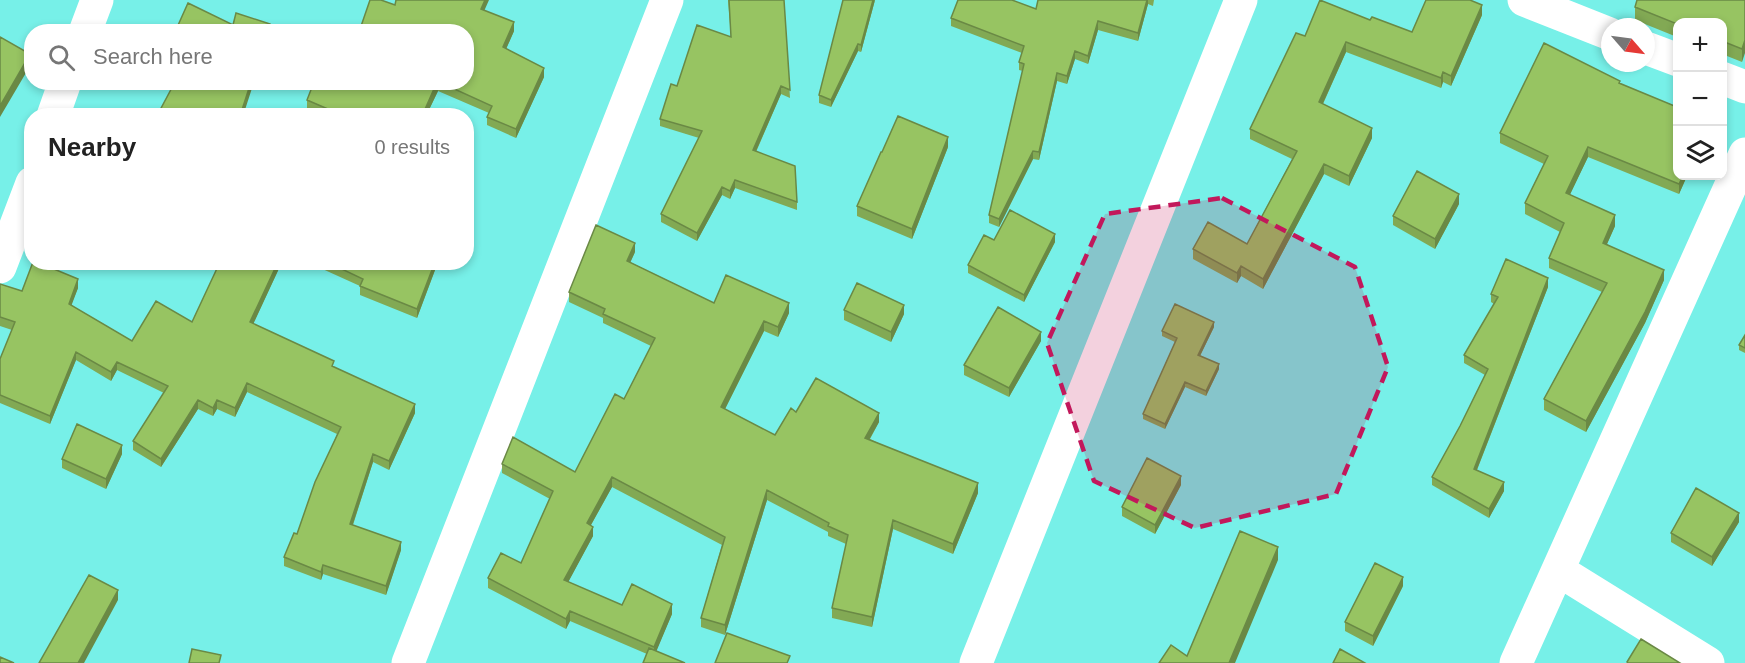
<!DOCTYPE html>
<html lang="en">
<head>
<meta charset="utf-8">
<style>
  body { margin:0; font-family:Helvetica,sans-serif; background:#f6f6f6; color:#222 }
  .controls { position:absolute; right:18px; top:18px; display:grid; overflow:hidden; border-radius:12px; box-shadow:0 3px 9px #0003 }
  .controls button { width:54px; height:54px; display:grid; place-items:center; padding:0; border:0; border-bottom:2px solid #e0e0e0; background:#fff; color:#222; font:30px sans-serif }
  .compass { position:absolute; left:1601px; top:18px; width:54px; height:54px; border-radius:50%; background:#fff; box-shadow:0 3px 9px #0003; rotate:118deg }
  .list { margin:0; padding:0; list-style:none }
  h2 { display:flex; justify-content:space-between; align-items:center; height:78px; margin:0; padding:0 24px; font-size:26px }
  h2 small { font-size:20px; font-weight:400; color:#767676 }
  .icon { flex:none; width:33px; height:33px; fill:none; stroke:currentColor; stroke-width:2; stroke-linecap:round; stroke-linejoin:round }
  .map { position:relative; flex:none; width:1745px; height:663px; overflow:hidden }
  .search { position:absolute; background:#fff; box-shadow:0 3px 9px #0003; left:24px; top:24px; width:450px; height:66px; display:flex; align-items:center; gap:15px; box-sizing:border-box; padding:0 21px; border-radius:24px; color:#767676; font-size:22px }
  .panel { position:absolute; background:#fff; box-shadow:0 3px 9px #0003; left:24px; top:108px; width:450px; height:162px; border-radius:24px }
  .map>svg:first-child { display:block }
</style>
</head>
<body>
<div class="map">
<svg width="1745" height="663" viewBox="0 0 1745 663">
  <rect width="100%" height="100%" fill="#77f0e8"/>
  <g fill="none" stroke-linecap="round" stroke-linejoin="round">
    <path stroke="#fff" stroke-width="33" d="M 1524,0 L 1610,34
      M 85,32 L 97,0
      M 1646,48 L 1678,60
      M 1722,78 L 1745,87
      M 53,116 L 65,82
      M 0,267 L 32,183
      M 1558,570 L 1708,663
      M 408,663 L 667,0
      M 976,663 L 1241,0
      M 1516,663 L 1745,154"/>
  </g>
  <path fill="#82a954" d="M 728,0 L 784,0 L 790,98 L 781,94 L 756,152 L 797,202 L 797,210 L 735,188 L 730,199 L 722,195 L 697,241 L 661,222 L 661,214 L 699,138 L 660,126 L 660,119 L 677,86 L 731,37 Z
    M 875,0 L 861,52 L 858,51 L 831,107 L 819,103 L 819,95 Z
    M 1038,0 L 1154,0 L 1153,6 L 1148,4 L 1138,41 L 1098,30 L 1088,64 L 1075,59 L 1067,84 L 1057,81 L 1039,160 L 1033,159 L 999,227 L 989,223 L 989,215 L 1023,71 L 1019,70 L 1019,62 L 1022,53 L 951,26 L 951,18 L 1036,9 Z
    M 1745,0 L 1742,62 L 1722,54 L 1722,22 L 1677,22 L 1677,37 L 1635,20 L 1635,7 Z
    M 395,5 L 484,10 L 514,31 L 506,49 L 544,77 L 516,138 L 487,125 L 487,117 L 489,113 L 438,91 L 426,116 L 323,116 L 307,109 L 307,100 L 314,82 L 466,82 Z
    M 1482,15 L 1451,86 L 1443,82 L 1441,88 L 1346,52 L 1323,104 L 1372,138 L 1349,186 L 1324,174 L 1263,289 L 1241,276 L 1237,283 L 1193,259 L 1193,249 L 1247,244 L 1292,159 L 1250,139 L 1250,129 L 1305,36 L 1370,20 L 1412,32 Z
    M 1620,84 L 1677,176 L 1687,176 L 1679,194 L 1588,157 L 1570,194 L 1615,226 L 1607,244 L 1664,280 L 1645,323 L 1586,432 L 1544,410 L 1544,399 L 1602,292 L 1549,268 L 1549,258 L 1560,232 L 1525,214 L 1525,203 L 1544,164 L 1500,143 L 1500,133 Z
    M 948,147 L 912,239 L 857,216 L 857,206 Z
    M 1459,204 L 1435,249 L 1393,225 L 1393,216 Z
    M 994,240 L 1055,242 L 1024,302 L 968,273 L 968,265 Z
    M 635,252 L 630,262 L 714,303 L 789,313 L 778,337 L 764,331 L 725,409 L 775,435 L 796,412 L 879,422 L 870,439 L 978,493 L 953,554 L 893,529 L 872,627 L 832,618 L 832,608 L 846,544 L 828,536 L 828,532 L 767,500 L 725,635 L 701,627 L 701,618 L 722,545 L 612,487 L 591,525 L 593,536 L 568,582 L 622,605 L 672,614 L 656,651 L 647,654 L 570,621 L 566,629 L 488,588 L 488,578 L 521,563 L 550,499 L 502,473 L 502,464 L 575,472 L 624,399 L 651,346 L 603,323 L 603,318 L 569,302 L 569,292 Z
    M 220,262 L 282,262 L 253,324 L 415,413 L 389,470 L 373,462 L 353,525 L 401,550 L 386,595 L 323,574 L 321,580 L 284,566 L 284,557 L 297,534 L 337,434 L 247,392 L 235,417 L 217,409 L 213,416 L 198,409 L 161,467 L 133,450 L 133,441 L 164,393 L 117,370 L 111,381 L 76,360 L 50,424 L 0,403 L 0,359 L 12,330 L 0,326 L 0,284 L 22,291 L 78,288 L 71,305 L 132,341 L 192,322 Z
    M 307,262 L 438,262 L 417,318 L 360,295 L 360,286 Z
    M 1548,287 L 1477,470 L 1504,491 L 1489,518 L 1432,485 L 1432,477 L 1460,426 L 1485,375 L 1464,363 L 1464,355 L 1494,304 L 1491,302 L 1491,294 Z
    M 844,310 L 904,314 L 891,342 L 844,320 Z
    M 1214,327 L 1200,356 L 1219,369 L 1206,396 L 1185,387 L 1165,429 L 1143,419 L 1143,414 L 1175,342 L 1162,336 L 1162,331 Z
    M 1745,335 L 1745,353 L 1739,350 L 1739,345 Z
    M 1041,341 L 1009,397 L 964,375 L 964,365 Z
    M 122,454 L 106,489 L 62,468 L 62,459 Z
    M 1181,485 L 1155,534 L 1122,516 L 1122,507 Z
    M 1739,522 L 1712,566 L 1671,542 L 1671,533 Z
    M 1403,586 L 1373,646 L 1345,631 L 1345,622 Z"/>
  <path fill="#6a8945" d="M 485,0 L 489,0 L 481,18 L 481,9 Z
    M 873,0 L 875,0 L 861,52 L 861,45 Z
    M 1147,0 L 1148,0 L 1148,4 L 1138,41 L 1138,33 Z
    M 1482,5 L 1482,15 L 1451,86 L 1451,76 Z
    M 1098,21 L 1098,30 L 1088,64 L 1088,56 Z
    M 514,22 L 514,31 L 503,56 L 503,47 Z
    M 1745,40 L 1745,53 L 1742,62 L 1742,49 Z
    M 1346,42 L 1346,52 L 1319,112 L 1319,102 Z
    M 858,44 L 858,51 L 831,107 L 831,100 Z
    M 1075,51 L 1075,59 L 1067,84 L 1067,76 Z
    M 30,54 L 30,66 L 0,117 L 0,106 Z
    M 544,68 L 544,77 L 516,138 L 516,129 Z
    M 1443,72 L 1443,82 L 1441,88 L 1441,78 Z
    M 1057,73 L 1057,81 L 1039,160 L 1039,152 Z
    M 251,82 L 254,82 L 243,116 L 240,116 Z
    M 437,82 L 438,91 L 426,116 L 422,116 Z
    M 781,86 L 781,94 L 753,158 L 753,150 Z
    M 1372,128 L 1372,138 L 1349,186 L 1349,176 Z
    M 948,137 L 948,147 L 912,239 L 912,229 Z
    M 1588,147 L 1588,157 L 1566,203 L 1566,193 Z
    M 1033,151 L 1033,159 L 999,227 L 999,219 Z
    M 1324,164 L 1324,174 L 1263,289 L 1263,279 Z
    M 1683,176 L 1687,176 L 1679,194 L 1679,184 Z
    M 735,180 L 735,188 L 730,199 L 730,191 Z
    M 722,187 L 722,195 L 697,241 L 697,233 Z
    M 1459,194 L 1459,204 L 1435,249 L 1435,239 Z
    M 1615,215 L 1615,226 L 1603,253 L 1603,243 Z
    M 1055,234 L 1055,242 L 1024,302 L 1024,295 Z
    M 635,243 L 635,252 L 627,270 L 627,261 Z
    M 278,262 L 282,262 L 250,331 L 250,322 Z
    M 435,262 L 438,262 L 417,318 L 417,309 Z
    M 1241,266 L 1241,276 L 1237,283 L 1237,273 Z
    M 1664,270 L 1664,280 L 1645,323 L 1586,432 L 1586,421 Z
    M 1548,278 L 1548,287 L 1474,477 L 1474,469 Z
    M 78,279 L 78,288 L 69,312 L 69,304 Z
    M 789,303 L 789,313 L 778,337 L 778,327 Z
    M 904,305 L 904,314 L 891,342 L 891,332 Z
    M 764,321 L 764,331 L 721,417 L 721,407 Z
    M 1214,322 L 1214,327 L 1198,360 L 1198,355 Z
    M 1041,332 L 1041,341 L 1009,397 L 1009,388 Z
    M 76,352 L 76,360 L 50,424 L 50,416 Z
    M 117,362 L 117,370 L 111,381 L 111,372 Z
    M 1219,364 L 1219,369 L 1206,396 L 1206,391 Z
    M 1185,382 L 1185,387 L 1165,429 L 1165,424 Z
    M 247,383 L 247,392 L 235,417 L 235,408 Z
    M 198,400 L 198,409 L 161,467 L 161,459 Z
    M 217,400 L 217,409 L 213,416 L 213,408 Z
    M 415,404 L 415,413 L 389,470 L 389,461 Z
    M 879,413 L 879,422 L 865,447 L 865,438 Z
    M 122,445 L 122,454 L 106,489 L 106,479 Z
    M 373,454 L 373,462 L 350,533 L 350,524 Z
    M 1181,476 L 1181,485 L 1155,534 L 1155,525 Z
    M 612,477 L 612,487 L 587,532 L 587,523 Z
    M 1504,482 L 1504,491 L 1489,518 L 1489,509 Z
    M 978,483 L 978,493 L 953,554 L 953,544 Z
    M 767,490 L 767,500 L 725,635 L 725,625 Z
    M 1739,513 L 1739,522 L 1712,566 L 1712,557 Z
    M 893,520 L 893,529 L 872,627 L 872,617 Z
    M 593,527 L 593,536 L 564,590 L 564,580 Z
    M 401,542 L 401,550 L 386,595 L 386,586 Z
    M 1278,547 L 1278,560 L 1235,663 L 1229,663 Z
    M 323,565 L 323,574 L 321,580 L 321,572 Z
    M 1403,577 L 1403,586 L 1373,646 L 1373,636 Z
    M 118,590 L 118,600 L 84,663 L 78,663 Z
    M 672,604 L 672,614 L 654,657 L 654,647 Z
    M 570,611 L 570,621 L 566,629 L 566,619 Z"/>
  <path fill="#97c462" stroke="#6a8945" stroke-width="1.5" d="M 370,0 L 381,0 L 395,5 L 396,0 L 485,0 L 481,9 L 514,22 L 503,47 L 544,68 L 516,129 L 487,117 L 492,106 L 439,82 L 466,82 L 466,32 L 359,32 Z
    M 729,0 L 784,0 L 790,90 L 781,86 L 753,150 L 795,166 L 797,202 L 735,180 L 730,191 L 722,187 L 697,233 L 661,214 L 702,131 L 660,119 L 671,84 L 677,86 L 697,25 L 731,37 Z
    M 843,0 L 873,0 L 861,45 L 858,44 L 831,100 L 819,95 Z
    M 958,0 L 1012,0 L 1036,9 L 1038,0 L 1147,0 L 1138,33 L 1098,21 L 1088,56 L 1075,51 L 1067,76 L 1057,73 L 1039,152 L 1033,151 L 999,219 L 989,215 L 1024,64 L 1019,62 L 1024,46 L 951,18 Z
    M 1320,0 L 1370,20 L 1372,17 L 1412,32 L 1426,0 L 1470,0 L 1482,5 L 1451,76 L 1443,72 L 1441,78 L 1346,42 L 1319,102 L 1372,128 L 1349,176 L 1324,164 L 1263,279 L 1241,266 L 1237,273 L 1193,249 L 1208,222 L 1247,244 L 1297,151 L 1250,129 L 1296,33 L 1305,36 Z
    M 1637,0 L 1745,0 L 1745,40 L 1742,49 L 1722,41 L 1722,22 L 1677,22 L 1677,24 L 1635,7 Z
    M 188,3 L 233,25 L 236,13 L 270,24 L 268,32 L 175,32 Z
    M 0,37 L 30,54 L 0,106 Z
    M 1544,43 L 1620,81 L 1619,83 L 1677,107 L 1677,176 L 1683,176 L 1679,184 L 1588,147 L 1566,193 L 1615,215 L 1603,243 L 1664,270 L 1645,312 L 1586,421 L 1544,399 L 1607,283 L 1549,258 L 1564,223 L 1525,203 L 1548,156 L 1500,133 Z
    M 175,82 L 251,82 L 240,116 L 166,116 L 159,112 Z
    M 314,82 L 437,82 L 422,116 L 344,116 L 307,100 Z
    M 898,116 L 948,137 L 912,229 L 857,206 L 881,152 L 882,152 Z
    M 1417,171 L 1459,194 L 1435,239 L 1393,216 Z
    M 1010,210 L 1055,234 L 1024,295 L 968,265 L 984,235 L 994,240 Z
    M 596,225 L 635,243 L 627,261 L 714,303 L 726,275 L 789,303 L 778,327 L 764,321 L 721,407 L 775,435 L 791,408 L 796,412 L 816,378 L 879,413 L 865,438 L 978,483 L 953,544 L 893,520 L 872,617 L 832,608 L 848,535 L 828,526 L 829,523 L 767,490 L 725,625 L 701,618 L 725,537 L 612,477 L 587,523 L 593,527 L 564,580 L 622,605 L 632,584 L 672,604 L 654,647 L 570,611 L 566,619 L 488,578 L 501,553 L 521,563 L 553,491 L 502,464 L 513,437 L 575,472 L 615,394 L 624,399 L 655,338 L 603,314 L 605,309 L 569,292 Z
    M 1506,259 L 1548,278 L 1474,469 L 1504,482 L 1489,509 L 1432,477 L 1460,426 L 1488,369 L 1464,355 L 1498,297 L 1491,294 Z
    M 33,262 L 37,262 L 78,279 L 69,304 L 132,341 L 156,301 L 192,322 L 220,262 L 278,262 L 250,322 L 334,361 L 332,366 L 415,404 L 389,461 L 373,454 L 350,524 L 401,542 L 386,586 L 323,565 L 321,572 L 284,557 L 294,533 L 297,534 L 315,482 L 341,427 L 247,383 L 235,408 L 217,400 L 213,408 L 198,400 L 161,459 L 133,441 L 168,386 L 117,362 L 111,372 L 76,352 L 50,416 L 0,395 L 0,359 L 15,322 L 0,317 L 0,284 L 22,291 Z
    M 327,262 L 435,262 L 417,309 L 360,286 L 363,279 Z
    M 857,283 L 904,305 L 891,332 L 844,310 Z
    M 1175,304 L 1214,322 L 1198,355 L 1219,364 L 1206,391 L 1185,382 L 1165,424 L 1143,414 L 1177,338 L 1162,331 Z
    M 998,307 L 1041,332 L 1009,388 L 964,365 Z
    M 1745,335 L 1745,348 L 1739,345 Z
    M 77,424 L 122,445 L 106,479 L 62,459 Z
    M 1147,458 L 1181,476 L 1155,525 L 1122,507 Z
    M 1696,488 L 1739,513 L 1712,557 L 1671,533 Z
    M 1240,531 L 1278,547 L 1229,663 L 1159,663 L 1171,645 L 1187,656 Z
    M 1375,563 L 1403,577 L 1373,636 L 1345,622 Z
    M 89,575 L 118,590 L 78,663 L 39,663 Z
    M 727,633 L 790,656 L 787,663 L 715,663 Z
    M 1641,639 L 1680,663 L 1628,663 L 1627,662 Z
    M 649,648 L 685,663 L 643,663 Z
    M 192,649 L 221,655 L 219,663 L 189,663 Z
    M 1340,649 L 1365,663 L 1333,663 Z
    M 0,657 L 14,663 L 0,663 Z"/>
  <path fill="#c2185b" fill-opacity="0.2" stroke="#c2185b" stroke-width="4.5" stroke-dasharray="12 8" stroke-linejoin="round" d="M 1222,198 L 1355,267 L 1388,367 L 1336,494 L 1195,528 L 1094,481 L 1047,343 L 1105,214 Z"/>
</svg>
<div class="controls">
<button>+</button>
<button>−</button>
<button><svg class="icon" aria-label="layers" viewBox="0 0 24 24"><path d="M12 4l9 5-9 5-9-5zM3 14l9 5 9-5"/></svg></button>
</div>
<svg class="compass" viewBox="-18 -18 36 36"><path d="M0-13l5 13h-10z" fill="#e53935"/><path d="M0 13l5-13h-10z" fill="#767676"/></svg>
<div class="search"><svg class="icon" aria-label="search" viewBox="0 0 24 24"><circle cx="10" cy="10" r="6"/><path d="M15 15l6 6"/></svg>Search here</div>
<section class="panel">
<h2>Nearby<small>0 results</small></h2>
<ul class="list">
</ul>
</section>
</div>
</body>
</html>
